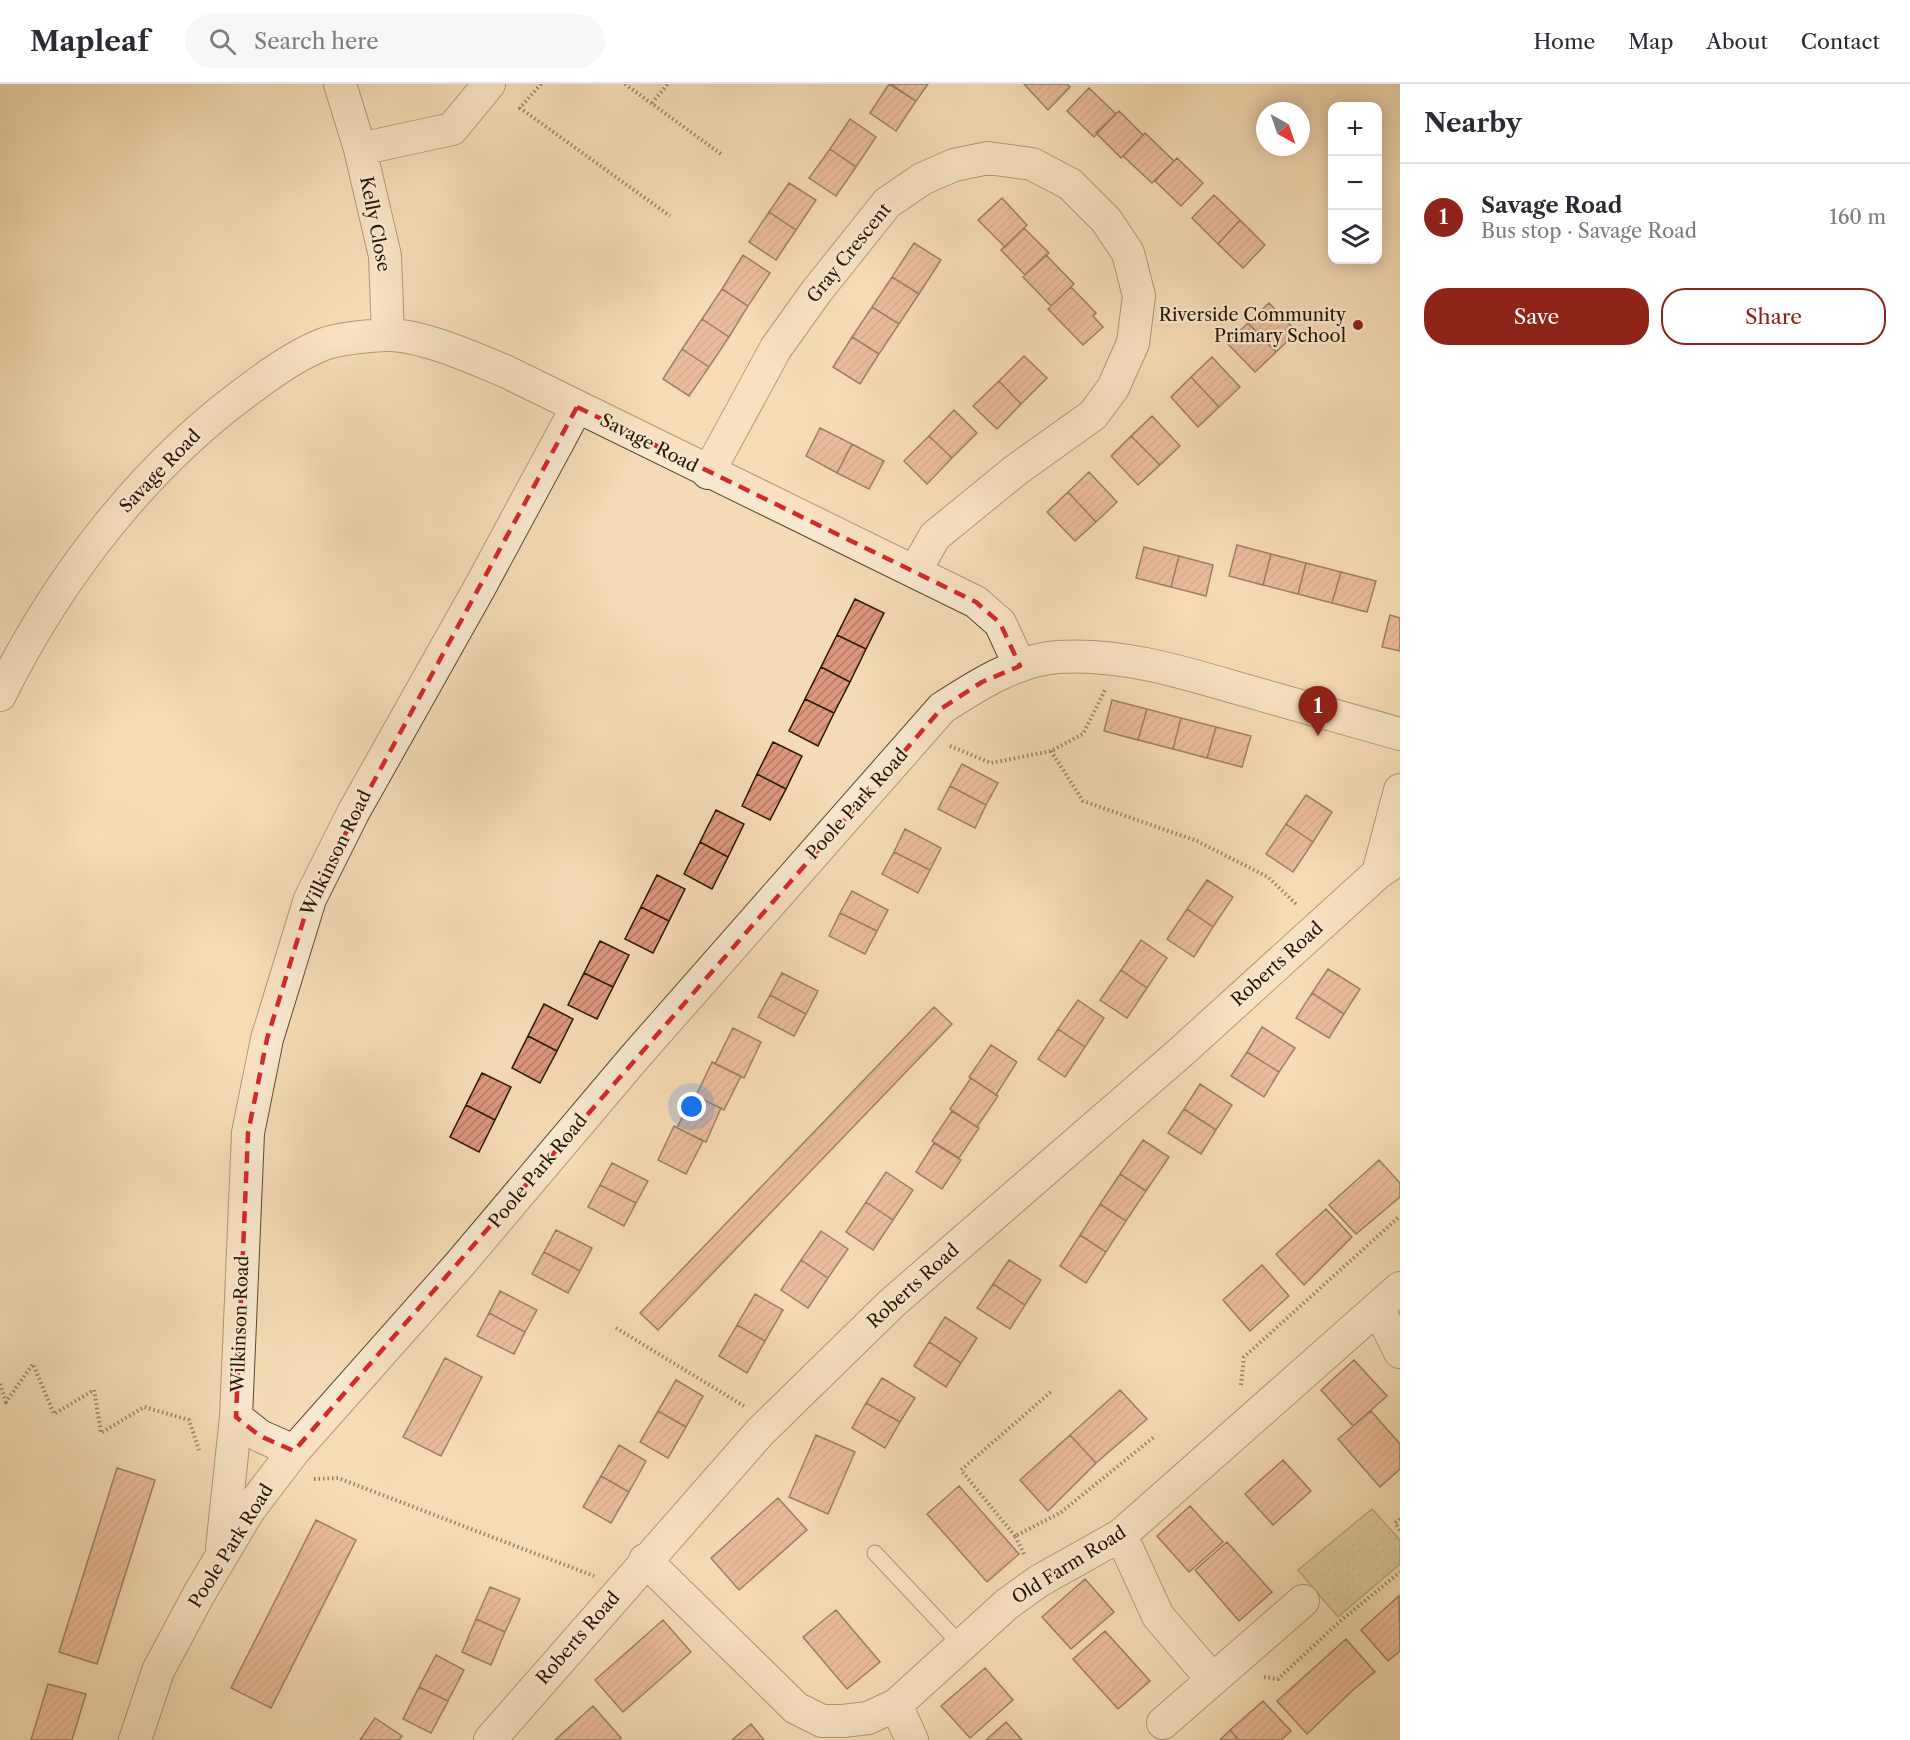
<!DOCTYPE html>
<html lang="en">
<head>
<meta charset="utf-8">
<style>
  body { margin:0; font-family:"Libre Caslon Text",serif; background:#f7f7f7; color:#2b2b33 }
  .controls { position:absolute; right:18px; top:18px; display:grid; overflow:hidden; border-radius:12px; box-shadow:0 3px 15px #0003 }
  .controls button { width:54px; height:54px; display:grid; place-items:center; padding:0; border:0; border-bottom:2px solid #e1e1e2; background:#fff; color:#2b2b33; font:30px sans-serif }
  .compass { position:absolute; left:1256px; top:18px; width:54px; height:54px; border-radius:50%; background:#fff; box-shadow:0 3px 15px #0003; rotate:140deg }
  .you { position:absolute; left:692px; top:1023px; width:21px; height:21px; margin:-15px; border:4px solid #fff; border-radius:50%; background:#1a73e8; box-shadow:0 0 0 9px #1a73e833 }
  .badge { display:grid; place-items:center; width:39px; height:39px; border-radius:50%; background:#8f2418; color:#fff; font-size:20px; font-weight:700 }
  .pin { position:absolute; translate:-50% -50px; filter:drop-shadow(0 2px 3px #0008) }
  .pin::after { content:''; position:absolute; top:32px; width:21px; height:18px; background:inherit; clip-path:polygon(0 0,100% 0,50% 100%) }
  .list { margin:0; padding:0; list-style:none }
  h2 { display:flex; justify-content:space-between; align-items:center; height:78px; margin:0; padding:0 24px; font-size:26px }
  h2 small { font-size:20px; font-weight:400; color:#7c7c81 }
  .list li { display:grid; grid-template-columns:39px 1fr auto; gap:18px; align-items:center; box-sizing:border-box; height:108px; padding:0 24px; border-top:2px solid #e1e1e2 }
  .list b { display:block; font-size:22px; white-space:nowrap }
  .list p { margin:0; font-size:20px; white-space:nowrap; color:#7c7c81 }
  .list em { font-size:20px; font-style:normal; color:#7c7c81 }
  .actions { display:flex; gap:12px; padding:18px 24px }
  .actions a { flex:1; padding:14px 0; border:2px solid #8f2418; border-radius:24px; text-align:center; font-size:21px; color:#8f2418 }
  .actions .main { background:#8f2418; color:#fff }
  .icon { flex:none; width:33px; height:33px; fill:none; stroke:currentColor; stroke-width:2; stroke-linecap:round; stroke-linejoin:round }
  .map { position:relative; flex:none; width:1400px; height:1656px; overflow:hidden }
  header { display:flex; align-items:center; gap:36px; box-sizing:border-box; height:84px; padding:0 30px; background:#fff; border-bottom:2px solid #e1e1e2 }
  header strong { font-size:28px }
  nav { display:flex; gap:33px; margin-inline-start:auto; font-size:21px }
  .search { width:420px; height:54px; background:#f7f7f7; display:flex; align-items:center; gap:15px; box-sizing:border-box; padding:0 21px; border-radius:33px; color:#7c7c81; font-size:22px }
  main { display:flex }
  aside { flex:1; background:#fff }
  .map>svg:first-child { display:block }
</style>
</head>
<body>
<header>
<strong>Mapleaf</strong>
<div class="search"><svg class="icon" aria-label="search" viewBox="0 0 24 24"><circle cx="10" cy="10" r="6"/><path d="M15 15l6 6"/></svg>Search here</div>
<nav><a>Home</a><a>Map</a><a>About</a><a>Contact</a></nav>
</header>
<main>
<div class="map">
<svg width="1400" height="1656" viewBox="0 0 1400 1656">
  <defs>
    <pattern id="grass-dots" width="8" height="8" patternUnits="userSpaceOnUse" patternTransform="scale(1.5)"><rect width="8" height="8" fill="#c2be89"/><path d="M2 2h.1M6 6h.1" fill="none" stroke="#a7a374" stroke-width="1.8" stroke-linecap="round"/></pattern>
    <pattern id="building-hatch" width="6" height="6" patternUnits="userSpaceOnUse" patternTransform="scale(1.5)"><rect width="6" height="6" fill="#dd977d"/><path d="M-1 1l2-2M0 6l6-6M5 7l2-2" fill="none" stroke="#b37a64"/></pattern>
  </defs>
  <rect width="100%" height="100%" fill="#f5dbb5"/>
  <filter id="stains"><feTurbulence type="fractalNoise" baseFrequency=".00333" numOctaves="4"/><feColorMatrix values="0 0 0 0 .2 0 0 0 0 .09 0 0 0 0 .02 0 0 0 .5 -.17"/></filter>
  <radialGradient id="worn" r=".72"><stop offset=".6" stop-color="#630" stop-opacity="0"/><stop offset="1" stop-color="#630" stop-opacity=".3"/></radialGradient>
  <path fill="url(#grass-dots)" stroke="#766a44" stroke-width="1.5" d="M 1372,1425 L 1400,1456 L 1400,1480 L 1338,1533 L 1298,1486 Z"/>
  <path fill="url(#building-hatch)" stroke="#2a1600" stroke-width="1.5" d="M 889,0 L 916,17 L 896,47 L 870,29 Z
    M 891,0 L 928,0 L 916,17 Z
    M 1024,0 L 1067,0 L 1070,3 L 1048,26 Z
    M 1089,4 L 1116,30 L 1094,53 L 1067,27 Z
    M 1119,27 L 1143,51 L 1121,74 L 1096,49 Z
    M 850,35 L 876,53 L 856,83 L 830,65 Z
    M 1145,49 L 1174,77 L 1152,99 L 1123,72 Z
    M 830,65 L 856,83 L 836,112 L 809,94 Z
    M 1177,74 L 1203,99 L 1181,122 L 1155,97 Z
    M 789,99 L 816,116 L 796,146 L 769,128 Z
    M 1214,111 L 1240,136 L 1218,160 L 1192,134 Z
    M 1002,114 L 1027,141 L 1005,163 L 978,136 Z
    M 769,128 L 796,146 L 776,176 L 749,158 Z
    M 1240,136 L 1265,161 L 1243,184 L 1218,160 Z
    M 1024,144 L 1049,169 L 1025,191 L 1001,166 Z
    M 914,159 L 941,176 L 919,210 L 892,193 Z
    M 743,171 L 770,189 L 748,222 L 722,205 Z
    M 1046,171 L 1074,200 L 1051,222 L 1023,193 Z
    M 892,193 L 919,210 L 899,240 L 872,223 Z
    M 1071,203 L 1096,229 L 1093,232 L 1103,243 L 1083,261 L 1048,225 Z
    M 722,205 L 748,222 L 729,253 L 702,235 Z
    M 1269,219 L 1297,248 L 1276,268 L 1248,239 Z
    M 872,223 L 899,240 L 879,270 L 852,253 Z
    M 702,235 L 729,253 L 709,283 L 682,265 Z
    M 1248,239 L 1276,268 L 1255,288 L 1227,259 Z
    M 852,253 L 879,270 L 860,300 L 833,283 Z
    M 682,265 L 709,283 L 689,312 L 663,295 Z
    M 1024,272 L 1047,294 L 1021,320 L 999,297 Z
    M 1212,273 L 1240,303 L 1219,323 L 1191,293 Z
    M 1191,293 L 1219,323 L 1198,343 L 1171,313 Z
    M 999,297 L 1021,320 L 997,345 L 973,322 Z
    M 954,326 L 977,349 L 952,374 L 929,352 Z
    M 1152,332 L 1180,362 L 1160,381 L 1131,352 Z
    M 820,344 L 852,360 L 837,389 L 806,372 Z
    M 929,352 L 952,374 L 927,400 L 904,377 Z
    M 1131,352 L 1160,381 L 1138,401 L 1111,372 Z
    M 852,360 L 884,377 L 869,405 L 837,389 Z
    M 1089,388 L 1117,418 L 1096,438 L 1068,408 Z
    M 1068,408 L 1096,438 L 1075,457 L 1047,428 Z
    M 1237,461 L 1271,470 L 1263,501 L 1229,492 Z
    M 1144,463 L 1179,472 L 1171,503 L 1136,494 Z
    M 1271,470 L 1306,479 L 1298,510 L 1263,501 Z
    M 1179,472 L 1213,481 L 1206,512 L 1171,503 Z
    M 1306,479 L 1341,488 L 1332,519 L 1298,510 Z
    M 1341,488 L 1376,497 L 1367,528 L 1332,519 Z
    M 855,515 L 884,529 L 866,565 L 837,551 Z
    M 1390,531 L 1400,534 L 1400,567 L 1382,563 Z
    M 837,551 L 866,565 L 850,598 L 821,583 Z
    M 821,583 L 850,598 L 834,629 L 805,615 Z
    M 805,615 L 834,629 L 818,662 L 789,647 Z
    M 1112,616 L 1147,625 L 1138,656 L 1104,647 Z
    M 1147,625 L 1181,634 L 1173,665 L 1138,656 Z
    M 1181,634 L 1216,643 L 1207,674 L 1173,665 Z
    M 1216,643 L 1251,652 L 1242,683 L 1207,674 Z
    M 773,658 L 802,672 L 786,705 L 757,690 Z
    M 962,680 L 998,699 L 986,721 L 950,702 Z
    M 757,690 L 786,705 L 770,736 L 742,722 Z
    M 950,702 L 986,721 L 975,744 L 938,725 Z
    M 1306,711 L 1332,728 L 1313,758 L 1286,740 Z
    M 716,726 L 744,740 L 728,773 L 700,758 Z
    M 1286,740 L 1313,758 L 1293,788 L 1266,770 Z
    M 905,745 L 941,764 L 930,786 L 894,768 Z
    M 700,758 L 728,773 L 712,805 L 684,790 Z
    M 894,768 L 930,786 L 918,809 L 882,790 Z
    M 657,791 L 685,805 L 669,837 L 641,823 Z
    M 1207,796 L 1233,813 L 1213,843 L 1187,825 Z
    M 852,807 L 888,826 L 877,847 L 840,829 Z
    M 641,823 L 669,837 L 653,869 L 625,855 Z
    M 1187,825 L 1213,843 L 1194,873 L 1167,855 Z
    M 840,829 L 877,847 L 865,870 L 829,852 Z
    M 1141,856 L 1167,874 L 1147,904 L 1121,886 Z
    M 600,857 L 629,871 L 613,903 L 584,889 Z
    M 1328,885 L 1360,905 L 1344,930 L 1312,909 Z
    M 1121,886 L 1147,904 L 1127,934 L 1100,916 Z
    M 584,889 L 613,903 L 597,935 L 568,921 Z
    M 782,889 L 818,907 L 806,930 L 770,911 Z
    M 1312,909 L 1344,930 L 1329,954 L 1296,934 Z
    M 770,911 L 806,930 L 794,952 L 758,933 Z
    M 1078,916 L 1104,934 L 1085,963 L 1058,945 Z
    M 544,920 L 573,935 L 557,967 L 528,952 Z
    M 934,923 L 952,940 L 658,1246 L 640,1229 Z
    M 1262,943 L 1295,964 L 1279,988 L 1247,968 Z
    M 733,944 L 761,958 L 744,994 L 715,980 Z
    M 1058,945 L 1085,963 L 1065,993 L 1038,975 Z
    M 528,952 L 557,967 L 540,999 L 512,984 Z
    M 991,961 L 1017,978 L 996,1011 L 969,993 Z
    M 1247,968 L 1279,988 L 1264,1013 L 1231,992 Z
    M 712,978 L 741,992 L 724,1026 L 696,1012 Z
    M 482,989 L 511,1003 L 495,1036 L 466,1021 Z
    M 971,994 L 998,1012 L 977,1043 L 950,1025 Z
    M 1200,1000 L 1232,1021 L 1216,1046 L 1184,1025 Z
    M 693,1011 L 721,1024 L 706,1058 L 677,1044 Z
    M 466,1021 L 495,1036 L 479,1068 L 450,1053 Z
    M 1184,1025 L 1216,1046 L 1201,1070 L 1168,1049 Z
    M 952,1027 L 979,1044 L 959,1074 L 932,1057 Z
    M 674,1042 L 703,1057 L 686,1090 L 658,1076 Z
    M 1143,1056 L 1169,1073 L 1146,1107 L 1120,1090 Z
    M 934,1059 L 961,1076 L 942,1105 L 916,1088 Z
    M 1379,1076 L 1400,1099 L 1400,1113 L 1356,1150 L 1329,1121 Z
    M 612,1079 L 648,1097 L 636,1119 L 600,1101 Z
    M 886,1088 L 913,1106 L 893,1136 L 866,1118 Z
    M 1120,1090 L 1146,1107 L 1126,1137 L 1100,1120 Z
    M 600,1101 L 636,1119 L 624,1142 L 588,1123 Z
    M 866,1118 L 893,1136 L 873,1166 L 846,1148 Z
    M 1100,1120 L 1126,1137 L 1106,1168 L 1080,1151 Z
    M 1326,1125 L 1352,1153 L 1304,1201 L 1276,1170 Z
    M 556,1146 L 592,1164 L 580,1187 L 544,1168 Z
    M 821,1147 L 848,1165 L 828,1194 L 801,1176 Z
    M 1080,1151 L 1106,1168 L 1086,1199 L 1060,1182 Z
    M 544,1168 L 580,1187 L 568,1209 L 532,1190 Z
    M 801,1176 L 828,1194 L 808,1224 L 781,1206 Z
    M 1009,1176 L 1041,1196 L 1025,1221 L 993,1200 Z
    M 1262,1181 L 1289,1212 L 1250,1247 L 1223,1216 Z
    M 993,1200 L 1025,1221 L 1010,1245 L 977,1224 Z
    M 500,1207 L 537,1226 L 525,1248 L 489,1229 Z
    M 755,1210 L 783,1226 L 765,1257 L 737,1241 Z
    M 489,1229 L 525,1248 L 514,1270 L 477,1252 Z
    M 945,1233 L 977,1254 L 961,1279 L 929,1258 Z
    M 737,1241 L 765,1257 L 747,1289 L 719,1272 Z
    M 929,1258 L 961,1279 L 946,1303 L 914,1282 Z
    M 445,1274 L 482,1293 L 441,1372 L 403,1353 Z
    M 1354,1276 L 1387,1312 L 1353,1342 L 1321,1306 Z
    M 882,1294 L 915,1314 L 900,1338 L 866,1319 Z
    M 676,1296 L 703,1312 L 686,1343 L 658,1327 Z
    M 1120,1306 L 1147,1335 L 1096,1379 L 1070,1351 Z
    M 866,1319 L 900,1338 L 885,1364 L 852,1344 Z
    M 658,1327 L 686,1343 L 668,1374 L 640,1358 Z
    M 1371,1327 L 1400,1360 L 1400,1385 L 1380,1403 L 1338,1355 Z
    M 816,1351 L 855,1368 L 828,1430 L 789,1413 Z
    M 1070,1351 L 1096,1379 L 1048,1427 L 1020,1396 Z
    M 619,1361 L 646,1377 L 629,1408 L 601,1392 Z
    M 1283,1376 L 1311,1407 L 1273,1441 L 1245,1410 Z
    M 117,1384 L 155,1396 L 97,1580 L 59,1568 Z
    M 601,1392 L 629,1408 L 611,1439 L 583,1423 Z
    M 959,1402 L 1019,1470 L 987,1498 L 927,1430 Z
    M 778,1414 L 807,1446 L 739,1506 L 711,1474 Z
    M 1190,1422 L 1223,1458 L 1189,1488 L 1157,1452 Z
    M 316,1436 L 356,1456 L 271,1624 L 231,1604 Z
    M 1227,1458 L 1272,1508 L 1239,1537 L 1195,1486 Z
    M 1085,1495 L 1114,1528 L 1071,1565 L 1042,1533 Z
    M 490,1503 L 520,1515 L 505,1548 L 476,1535 Z
    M 1399,1512 L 1400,1567 L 1388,1577 L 1361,1546 Z
    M 836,1526 L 880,1578 L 847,1605 L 803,1553 Z
    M 476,1535 L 505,1548 L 491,1581 L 462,1568 Z
    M 663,1536 L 691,1568 L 623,1628 L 595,1596 Z
    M 1105,1547 L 1150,1597 L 1118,1625 L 1073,1575 Z
    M 1346,1555 L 1375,1588 L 1354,1605 L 1307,1650 L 1277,1617 Z
    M 436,1571 L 464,1586 L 448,1617 L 419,1603 Z
    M 985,1584 L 1013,1616 L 970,1654 L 941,1622 Z
    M 48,1600 L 86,1610 L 72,1656 L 31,1656 Z
    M 419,1603 L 448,1617 L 431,1649 L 403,1635 Z
    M 1263,1617 L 1291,1647 L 1281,1656 L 1239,1656 L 1230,1646 Z
    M 593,1622 L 621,1654 L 619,1656 L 555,1656 Z
    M 375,1634 L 402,1652 L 399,1656 L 360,1656 Z
    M 1006,1638 L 1022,1656 L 986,1656 Z
    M 751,1640 L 764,1656 L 732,1656 Z
    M 1230,1646 L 1239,1656 L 1220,1656 Z"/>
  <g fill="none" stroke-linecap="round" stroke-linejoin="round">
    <g stroke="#5d472d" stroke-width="17">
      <path id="service" d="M 875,1469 L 962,1562"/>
    </g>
    <g stroke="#5d472d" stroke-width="34">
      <path id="minor" d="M 340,0 L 360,65 L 385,172 L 388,251
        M 360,65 L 452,45 L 489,0
        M 708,389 L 776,264 L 816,208 L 887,119 L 922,95 L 954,81 L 988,74 L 1032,80 L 1070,100 L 1106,136 L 1128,169 L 1139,212 L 1133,259 L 1113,304 L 1093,331 L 1016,386 L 935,452 L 915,487
        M 0,611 C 58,493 146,379 254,302 C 275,286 299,270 324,260 C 341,254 368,252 387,251 C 420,250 476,275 507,288 L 976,518 L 1000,539 L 1020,582
        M 1378,789 L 1400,706
        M 1378,1224 L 1400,1268
        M 294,1367 L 260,1352 L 236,1333 L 248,1049 L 267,955 L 310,815 L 353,729 L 480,503 L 577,323
        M 1121,1451 L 1158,1532 L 1212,1595
        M 222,1464 L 236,1333
        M 645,1476 L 796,1624 L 822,1637 L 843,1637 L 868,1634 L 896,1621 L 1007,1520 L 1039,1497 L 1121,1451 L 1400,1204
        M 896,1621 L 912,1656
        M 1163,1639 L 1303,1517
        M 135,1656 L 158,1587 L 199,1510 L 249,1426 L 294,1367 L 459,1181 L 634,974 L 942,624 C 976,602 1016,576 1058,573 C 1119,569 1179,587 1237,604 C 1292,619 1346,635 1400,650
        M 490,1656 L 760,1348 L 891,1220 L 1181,968 L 1378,789 L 1400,774"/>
    </g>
    <path stroke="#2a1600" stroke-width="4" stroke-dasharray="1.5 3" stroke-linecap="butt" d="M 541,0 L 520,24 L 670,132
      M 625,0 L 721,70
      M 652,19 L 668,0
      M 950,662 L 991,679 L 1051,667 L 1083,650 L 1105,606
      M 1051,667 L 1083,717 L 1197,757 L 1268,793 L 1297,821
      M 616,1244 L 744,1322
      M 0,1300 L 6,1318 L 33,1280 L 54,1330 L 94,1306 L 101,1349 L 144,1323 L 189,1336 L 199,1366
      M 1241,1301 L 1244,1273 L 1400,1132
      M 314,1395 L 338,1394 L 594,1492
      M 1400,1435 L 1395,1439 L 1400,1446
      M 1015,1452 L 961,1386 L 1053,1306
      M 1024,1470 L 1015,1452 L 1060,1429 L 1154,1353
      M 1264,1593 L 1278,1595 L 1338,1539 L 1400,1488"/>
    <use href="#service" stroke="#f8e8cf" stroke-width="15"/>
    <use href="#minor" stroke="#f8e8cf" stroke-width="32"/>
  </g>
  <path d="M0 0H1400V1656H0ZM 577,323 L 976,518 L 1000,539 L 1020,582 L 982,598 L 942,624 L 294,1367 L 260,1352 L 236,1333 L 248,1049 L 267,955 L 310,815 Z" fill="#f5dbb5" fill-opacity=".55" fill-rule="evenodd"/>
  <path fill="none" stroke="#d62828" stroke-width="4.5" stroke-dasharray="12 8" stroke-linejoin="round" d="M 577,323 L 976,518 L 1000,539 L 1020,582 L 982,598 L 942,624 L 294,1367 L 260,1352 L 236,1333 L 248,1049 L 267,955 L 310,815 Z"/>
  <circle fill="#8f2418" stroke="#f8e8cf" stroke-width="2" cx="1358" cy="241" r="6"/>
  <g text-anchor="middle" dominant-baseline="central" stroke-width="4.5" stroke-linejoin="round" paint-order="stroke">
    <g font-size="18" fill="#2a1600" stroke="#f8e8cf">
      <text transform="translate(375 140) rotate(79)">Kelly Close</text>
      <text transform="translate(849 169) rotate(-51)">Gray Crescent</text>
      <text transform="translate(649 359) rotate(27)">Savage Road</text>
      <text transform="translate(160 387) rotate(-46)">Savage Road</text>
      <text transform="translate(857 720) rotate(-48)">Poole Park Road</text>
      <text transform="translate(336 769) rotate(-64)">Wilkinson Road</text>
      <text transform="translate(1277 880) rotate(-42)">Roberts Road</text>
      <text transform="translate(538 1087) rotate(-50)">Poole Park Road</text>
      <text transform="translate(913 1202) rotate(-42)">Roberts Road</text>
      <text transform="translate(240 1240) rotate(-88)">Wilkinson Road</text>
      <text transform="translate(231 1462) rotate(-58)">Poole Park Road</text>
      <text transform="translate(1069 1481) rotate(-32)">Old Farm Road</text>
      <text transform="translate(578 1554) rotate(-49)">Roberts Road</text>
    </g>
    <g font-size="18" fill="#2a1600" stroke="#f8e8cf" text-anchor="end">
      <text x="1346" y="231">Riverside Community<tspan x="1346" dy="21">Primary School</tspan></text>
    </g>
  </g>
  <rect width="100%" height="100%" filter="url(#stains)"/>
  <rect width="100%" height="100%" fill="url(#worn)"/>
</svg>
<div class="controls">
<button>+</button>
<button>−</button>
<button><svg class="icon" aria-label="layers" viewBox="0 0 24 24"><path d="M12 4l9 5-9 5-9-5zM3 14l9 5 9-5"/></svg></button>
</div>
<svg class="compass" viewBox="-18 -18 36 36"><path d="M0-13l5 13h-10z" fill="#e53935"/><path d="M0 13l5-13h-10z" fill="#7c7c81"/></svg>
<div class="you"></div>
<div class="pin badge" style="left:1318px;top:652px">1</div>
</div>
<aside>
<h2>Nearby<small></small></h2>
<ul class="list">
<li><span class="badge">1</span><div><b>Savage Road</b><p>Bus stop · Savage Road</p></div><em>160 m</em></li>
</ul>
<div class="actions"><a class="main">Save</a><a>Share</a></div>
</aside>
</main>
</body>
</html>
